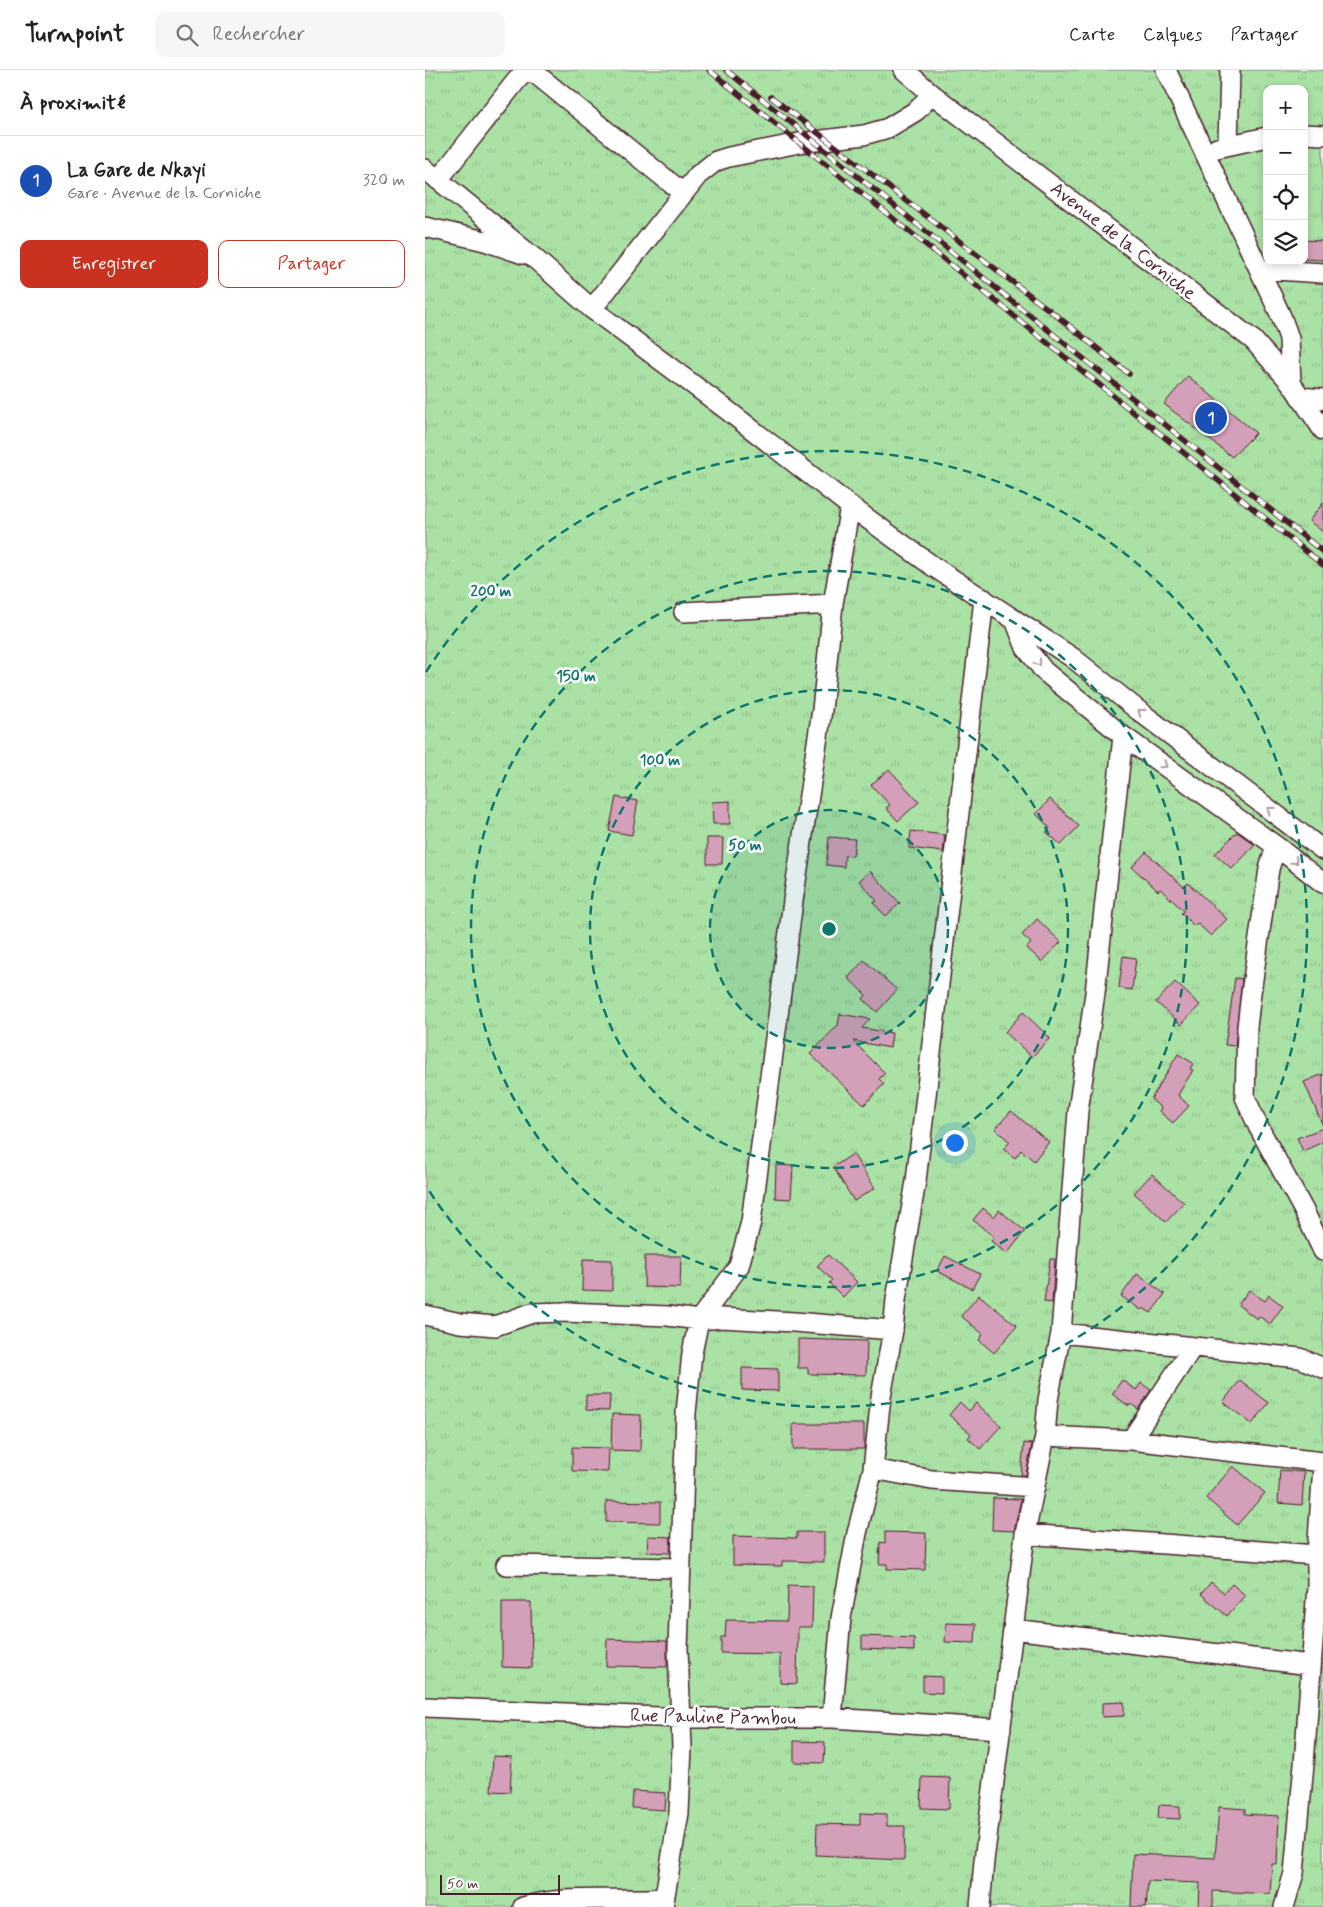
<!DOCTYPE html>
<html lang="fr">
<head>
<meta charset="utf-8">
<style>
  body { margin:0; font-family:Mynerve,sans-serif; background:#f6f6f6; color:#202124 }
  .controls { position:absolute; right:15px; top:15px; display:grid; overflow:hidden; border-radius:10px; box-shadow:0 2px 8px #0003 }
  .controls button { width:45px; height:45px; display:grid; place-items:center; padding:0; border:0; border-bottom:1px solid #e0e0e0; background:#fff; color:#202124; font:25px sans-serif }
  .scale { position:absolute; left:15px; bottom:12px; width:120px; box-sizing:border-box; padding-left:5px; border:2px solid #4a1f2b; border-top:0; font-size:14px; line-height:18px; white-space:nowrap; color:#4a1f2b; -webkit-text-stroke:4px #fff; paint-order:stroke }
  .you { position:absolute; left:529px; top:1072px; width:18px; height:18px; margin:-12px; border:4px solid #fff; border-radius:50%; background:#1a73e8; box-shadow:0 0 0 8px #1a73e833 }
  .badge { display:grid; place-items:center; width:32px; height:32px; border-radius:50%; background:#c8321e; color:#fff; font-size:16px; font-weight:700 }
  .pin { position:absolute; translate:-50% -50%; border:2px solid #fff; box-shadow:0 1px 5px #0006 }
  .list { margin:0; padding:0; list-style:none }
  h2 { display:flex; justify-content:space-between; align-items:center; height:65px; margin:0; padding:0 20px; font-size:21px }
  h2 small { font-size:16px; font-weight:400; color:#757577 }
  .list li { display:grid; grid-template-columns:32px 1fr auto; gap:15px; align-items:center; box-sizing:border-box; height:90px; padding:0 20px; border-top:1px solid #e0e0e0 }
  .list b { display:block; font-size:19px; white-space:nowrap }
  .list p { margin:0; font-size:16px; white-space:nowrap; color:#757577 }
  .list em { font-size:16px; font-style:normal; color:#757577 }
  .actions { display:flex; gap:10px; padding:15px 20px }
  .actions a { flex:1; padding:11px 0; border:1px solid #c8321e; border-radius:10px; text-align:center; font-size:18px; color:#c8321e }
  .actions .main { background:#c8321e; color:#fff }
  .icon { flex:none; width:28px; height:28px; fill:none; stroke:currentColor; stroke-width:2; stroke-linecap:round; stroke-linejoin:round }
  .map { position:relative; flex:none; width:898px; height:1837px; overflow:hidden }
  header { display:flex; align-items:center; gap:30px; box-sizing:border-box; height:70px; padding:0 25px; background:#fff; border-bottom:1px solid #e0e0e0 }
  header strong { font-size:24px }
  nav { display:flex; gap:28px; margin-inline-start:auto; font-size:18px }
  .search { width:350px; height:45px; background:#f6f6f6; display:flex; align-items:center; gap:12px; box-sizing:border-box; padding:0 18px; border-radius:10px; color:#757577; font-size:19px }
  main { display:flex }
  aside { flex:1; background:#fff }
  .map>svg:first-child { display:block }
</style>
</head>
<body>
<header>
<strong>Turnpoint</strong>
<div class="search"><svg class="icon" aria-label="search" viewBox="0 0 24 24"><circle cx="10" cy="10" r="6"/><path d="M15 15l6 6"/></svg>Rechercher</div>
<nav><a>Carte</a><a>Calques</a><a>Partager</a></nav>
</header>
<main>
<aside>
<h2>À proximité<small></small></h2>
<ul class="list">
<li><span class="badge" style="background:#1a4fb4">1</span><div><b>La Gare de Nkayi</b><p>Gare · Avenue de la Corniche</p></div><em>320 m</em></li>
</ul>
<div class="actions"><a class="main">Enregistrer</a><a>Partager</a></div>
</aside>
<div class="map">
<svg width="898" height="1837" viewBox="0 0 898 1837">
  <defs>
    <pattern id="grass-tufts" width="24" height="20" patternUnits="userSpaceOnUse" patternTransform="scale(1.25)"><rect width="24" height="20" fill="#aae2a5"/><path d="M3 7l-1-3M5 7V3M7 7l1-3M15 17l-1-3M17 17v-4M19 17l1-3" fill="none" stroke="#94c18e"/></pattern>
  </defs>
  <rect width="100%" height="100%" fill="#f6ecf1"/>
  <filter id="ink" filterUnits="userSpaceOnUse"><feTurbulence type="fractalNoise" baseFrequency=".02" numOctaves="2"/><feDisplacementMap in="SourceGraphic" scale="10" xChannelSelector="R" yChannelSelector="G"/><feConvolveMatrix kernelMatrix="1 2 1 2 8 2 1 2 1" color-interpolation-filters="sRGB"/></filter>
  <g filter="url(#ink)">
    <path fill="url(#grass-tufts)" stroke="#7a8068" fill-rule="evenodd" d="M 0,0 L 898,0 L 898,1837 L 0,1837 ZM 842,19 L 879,19 L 879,191 L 842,191 Z"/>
    <path fill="#d49fb8" stroke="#4a1f2b" d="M 879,170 L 898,171 L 898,190 L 879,189 Z
      M 763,306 L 831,363 L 807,387 L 739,334 Z
      M 898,433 L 898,462 L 884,451 Z
      M 464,699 L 494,732 L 473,751 L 461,738 L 465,735 L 446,715 Z
      M 191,727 L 213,731 L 207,765 L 184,761 Z
      M 625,729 L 654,756 L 636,775 L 621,762 L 625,758 L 611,744 Z
      M 305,731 L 305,754 L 288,754 L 287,732 Z
      M 486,761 L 520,765 L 518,782 L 484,778 Z
      M 812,762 L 830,775 L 807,799 L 790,784 Z
      M 404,767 L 430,769 L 428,786 L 420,785 L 419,797 L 401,795 Z
      M 282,768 L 298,768 L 297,794 L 282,794 Z
      M 721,782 L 759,817 L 763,813 L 802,849 L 786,866 L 772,853 L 769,856 L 756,843 L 759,841 L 735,819 L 733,821 L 707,797 Z
      M 445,801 L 475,833 L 461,846 L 448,833 L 452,831 L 434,811 Z
      M 612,849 L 636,872 L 617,892 L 602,878 L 606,873 L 597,865 Z
      M 698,886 L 711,888 L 707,920 L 694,918 Z
      M 439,890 L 472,920 L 452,942 L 438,929 L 441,925 L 423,908 Z
      M 810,908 L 817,909 L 810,976 L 800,975 Z
      M 750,912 L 775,935 L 756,955 L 731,932 Z
      M 598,942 L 625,968 L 607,987 L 580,962 Z
      M 415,944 L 445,949 L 437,958 L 467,963 L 465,978 L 428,971 L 460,1003 L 454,1009 L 459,1014 L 439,1035 L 385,984 L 413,955 Z
      M 753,984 L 768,993 L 765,999 L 768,1000 L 753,1025 L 764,1036 L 748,1053 L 734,1041 L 736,1038 L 726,1029 Z
      M 898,1004 L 898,1056 L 879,1012 Z
      M 586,1041 L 624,1072 L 609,1091 L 596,1080 L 590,1088 L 578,1079 L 585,1072 L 570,1059 Z
      M 898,1058 L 898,1072 L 878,1081 L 872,1068 Z
      M 428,1084 L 450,1118 L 429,1131 L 408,1097 Z
      M 351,1095 L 368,1096 L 366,1129 L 350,1128 Z
      M 727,1104 L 759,1133 L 741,1152 L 709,1123 Z
      M 558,1138 L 569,1147 L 574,1140 L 600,1161 L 582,1184 L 566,1171 L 569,1167 L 548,1150 Z
      M 403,1185 L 432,1212 L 418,1227 L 404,1213 L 407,1210 L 392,1196 Z
      M 220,1186 L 256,1186 L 255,1218 L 219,1217 Z
      M 520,1186 L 555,1204 L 547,1219 L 512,1201 Z
      M 158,1189 L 187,1190 L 187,1221 L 157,1220 Z
      M 625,1189 L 630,1189 L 627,1233 L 619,1232 Z
      M 712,1204 L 740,1224 L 726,1243 L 718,1238 L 716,1240 L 696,1226 Z
      M 824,1220 L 840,1231 L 844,1225 L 858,1236 L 845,1254 L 834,1246 L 832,1249 L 813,1235 Z
      M 554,1225 L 592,1256 L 569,1283 L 554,1270 L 558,1264 L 536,1246 Z
      M 373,1269 L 442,1271 L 441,1305 L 383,1304 L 383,1298 L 373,1298 Z
      M 317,1298 L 353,1299 L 353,1321 L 317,1320 Z
      M 697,1310 L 711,1320 L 716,1313 L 726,1320 L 713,1339 L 706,1334 L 704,1336 L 687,1324 Z
      M 815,1310 L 844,1333 L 827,1354 L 798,1332 Z
      M 161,1325 L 185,1325 L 184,1341 L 161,1340 Z
      M 535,1332 L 544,1341 L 551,1333 L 576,1356 L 555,1379 L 543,1368 L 546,1364 L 524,1345 Z
      M 187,1344 L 216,1345 L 215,1381 L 186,1380 Z
      M 368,1354 L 439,1354 L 439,1379 L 368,1379 Z
      M 599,1373 L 607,1374 L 601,1405 L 596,1405 Z
      M 147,1377 L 184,1378 L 183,1402 L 147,1401 Z
      M 808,1396 L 840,1423 L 812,1455 L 781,1428 Z
      M 855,1400 L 879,1402 L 877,1435 L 853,1433 Z
      M 568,1428 L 596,1429 L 589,1461 L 567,1460 Z
      M 181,1431 L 235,1432 L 235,1453 L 181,1452 Z
      M 372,1462 L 399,1462 L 399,1492 L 357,1491 L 357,1496 L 308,1495 L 308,1466 L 372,1468 Z
      M 460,1462 L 501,1463 L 500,1500 L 462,1499 L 462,1494 L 454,1494 L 455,1472 L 460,1473 Z
      M 223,1466 L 246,1467 L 245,1483 L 222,1482 Z
      M 786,1512 L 799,1523 L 807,1514 L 820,1525 L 802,1546 L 776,1524 Z
      M 363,1515 L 388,1516 L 387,1557 L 373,1557 L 372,1614 L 355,1613 L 355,1584 L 296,1583 L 296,1567 L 300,1567 L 301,1550 L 362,1551 Z
      M 77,1532 L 106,1532 L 107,1598 L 77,1597 Z
      M 521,1553 L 551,1554 L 550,1573 L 520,1572 Z
      M 437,1566 L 489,1568 L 489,1581 L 437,1579 Z
      M 182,1569 L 242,1571 L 242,1597 L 181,1596 Z
      M 498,1606 L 517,1607 L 517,1623 L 498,1622 Z
      M 699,1632 L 699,1646 L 677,1647 L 677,1633 Z
      M 369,1671 L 400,1672 L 399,1693 L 369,1692 Z
      M 68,1686 L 87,1687 L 85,1722 L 66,1721 Z
      M 497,1707 L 525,1708 L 524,1739 L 496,1738 Z
      M 208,1721 L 241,1723 L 240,1740 L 207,1738 Z
      M 734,1735 L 755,1736 L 755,1749 L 733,1748 Z
      M 794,1737 L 820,1739 L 820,1744 L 854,1746 L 852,1794 L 847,1794 L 845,1824 L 788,1821 L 788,1837 L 774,1837 L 775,1813 L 723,1811 L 721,1837 L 706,1837 L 708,1784 L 790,1788 Z
      M 435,1743 L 462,1744 L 462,1756 L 480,1756 L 479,1790 L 411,1787 L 411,1786 L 391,1785 L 392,1754 L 435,1755 Z"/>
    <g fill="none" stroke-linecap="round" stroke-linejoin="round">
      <g stroke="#4a1f2b" stroke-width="22">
        <path id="minor" d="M 106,0 L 258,123
          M 479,0 L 507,24 L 828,270 L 866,313 L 898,360
          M 741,0 L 856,246 L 864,268 L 866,313
          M 879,64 L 898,65
          M 803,74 L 805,0
          M 792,78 L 842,67
          M 0,99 L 108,187 L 167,239 L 302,340 L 425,436 L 509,497 L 648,588 L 714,641 L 898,780
          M 13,110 L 92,10 L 102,0
          M 0,157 L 60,171 L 98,184
          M 835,199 L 898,203
          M 167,239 L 273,105 L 291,91 L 304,87 L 374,73 L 439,65 L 463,58 L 491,41 L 507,24
          M 875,327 L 898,329
          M 259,542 L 408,534
          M 590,550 L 601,578 L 619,601 L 698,666 L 851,776 L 898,813
          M 851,776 L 844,799 L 826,923 L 822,957 L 820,1027 L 833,1056 L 879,1141 L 898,1181
          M 0,1245 L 35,1253 L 70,1256 L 107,1243 L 140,1242 L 243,1246 L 274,1250 L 297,1248 L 369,1252 L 468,1260
          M 636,1263 L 855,1286 L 875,1288 L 898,1298
          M 620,1366 L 706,1370 L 898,1392
          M 706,1370 L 767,1278
          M 448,1399 L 507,1410 L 610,1417
          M 600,1464 L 892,1485
          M 81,1495 L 255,1498
          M 588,1559 L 885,1595
          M 0,1637 L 257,1648 L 407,1648 L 576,1659
          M 407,1648 L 416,1548 L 432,1463 L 448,1399 L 456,1327 L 468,1260 L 471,1230 L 491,1111 L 559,529
          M 98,1837 C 139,1824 195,1832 239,1828
          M 238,1837 L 254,1743 L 257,1677 L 253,1579 L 261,1343 L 267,1283 L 274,1250 L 314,1196 L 326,1152 L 368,831 L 397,640 L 408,534 L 425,436
          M 555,1837 L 559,1791 L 600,1464 L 620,1366 L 623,1330 L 636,1263 L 653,1041 L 670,923 L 698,666
          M 859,1837 L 869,1803 L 879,1694 L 892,1517 L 892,1485 L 898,1395"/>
      </g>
      <use href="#minor" stroke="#fff" stroke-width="19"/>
      <g stroke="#4a1f2b" stroke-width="5.5">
        <path id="rail" d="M 284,0 L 898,495
          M 301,0 L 898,482
          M 346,27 L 632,246 L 704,304"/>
      </g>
      <use href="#rail" stroke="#fff" stroke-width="4" stroke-dasharray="11" stroke-linecap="butt"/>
    </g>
    <defs><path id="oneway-chevron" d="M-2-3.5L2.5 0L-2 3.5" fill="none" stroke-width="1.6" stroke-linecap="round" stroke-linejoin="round" transform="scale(1.25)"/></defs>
    <g stroke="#ae9aa0">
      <use href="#oneway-chevron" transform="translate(613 593) rotate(53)"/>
      <use href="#oneway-chevron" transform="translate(716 642) rotate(-142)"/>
      <use href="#oneway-chevron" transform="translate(739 695) rotate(35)"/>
      <use href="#oneway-chevron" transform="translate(845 740) rotate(-143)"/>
      <use href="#oneway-chevron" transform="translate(870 791) rotate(39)"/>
    </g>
  </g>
  <circle cx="404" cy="859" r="119" fill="#0f766e" fill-opacity=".12"/>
  <g fill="none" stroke="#0f766e" stroke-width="2.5" stroke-dasharray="9 6">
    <circle cx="404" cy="859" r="119"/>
    <circle cx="404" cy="859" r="239"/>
    <circle cx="404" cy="859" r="358"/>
    <path d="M1 602A478 478 0 1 1 1 1116"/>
  </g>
  <g text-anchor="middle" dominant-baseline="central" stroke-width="5" stroke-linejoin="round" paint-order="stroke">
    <g font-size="19" fill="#4a1f2b" stroke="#fff">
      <text transform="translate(698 171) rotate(38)">Avenue de la Corniche</text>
      <text transform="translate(288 1647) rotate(1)">Rue Pauline Pambou</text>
    </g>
  </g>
  <circle cx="404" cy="859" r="8" fill="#0f766e" stroke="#fff" stroke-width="2.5"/>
  <g font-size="15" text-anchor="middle" font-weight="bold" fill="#0f766e" stroke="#fff" stroke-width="5" stroke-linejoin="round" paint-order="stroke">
    <text x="66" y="526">200 m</text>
    <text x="151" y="611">150 m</text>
    <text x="235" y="695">100 m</text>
    <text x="320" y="780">50 m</text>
  </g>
</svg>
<div class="controls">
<button>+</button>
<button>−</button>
<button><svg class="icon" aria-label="locate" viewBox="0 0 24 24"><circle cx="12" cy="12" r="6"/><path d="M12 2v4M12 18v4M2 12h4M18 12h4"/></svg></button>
<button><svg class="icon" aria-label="layers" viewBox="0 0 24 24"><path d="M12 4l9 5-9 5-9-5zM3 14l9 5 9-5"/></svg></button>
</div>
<div class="scale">50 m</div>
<div class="you"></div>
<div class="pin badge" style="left:786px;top:348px;background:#1a4fb4">1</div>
</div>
</main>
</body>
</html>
